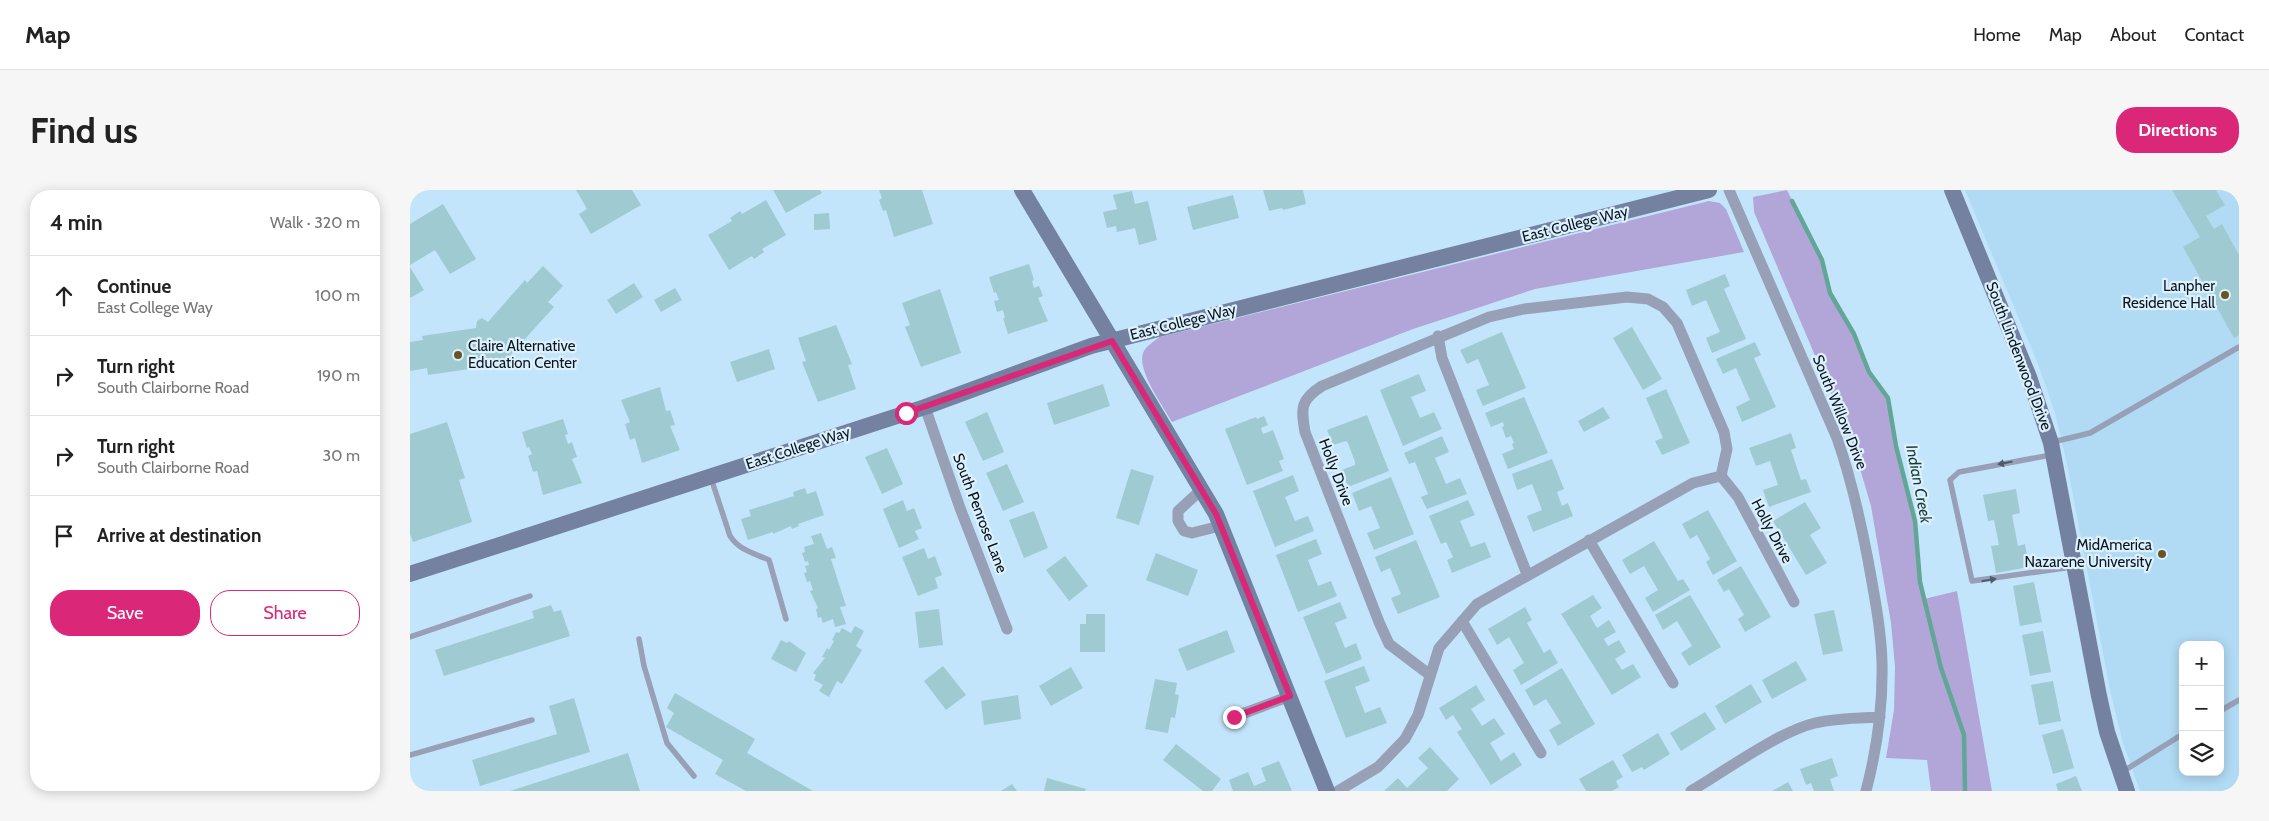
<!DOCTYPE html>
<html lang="en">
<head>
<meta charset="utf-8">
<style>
  body { margin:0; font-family:Cabin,sans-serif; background:#f6f6f6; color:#222 }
  .controls { position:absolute; right:15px; bottom:15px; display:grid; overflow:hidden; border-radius:10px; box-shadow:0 2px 12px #0003 }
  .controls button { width:45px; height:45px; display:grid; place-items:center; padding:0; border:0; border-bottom:1px solid #e0e0e0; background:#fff; color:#222; font:25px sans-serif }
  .stop { position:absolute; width:15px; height:15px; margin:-11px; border:4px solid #db2777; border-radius:50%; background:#fff }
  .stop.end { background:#db2777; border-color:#fff; box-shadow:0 1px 5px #0008 }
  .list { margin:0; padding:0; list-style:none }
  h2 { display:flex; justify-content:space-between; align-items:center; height:65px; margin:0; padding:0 20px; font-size:21px }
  h2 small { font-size:16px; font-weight:400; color:#767676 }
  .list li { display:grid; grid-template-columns:32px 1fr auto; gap:15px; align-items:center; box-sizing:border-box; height:80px; padding:0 20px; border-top:1px solid #e0e0e0 }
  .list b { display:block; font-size:19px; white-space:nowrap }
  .list p { margin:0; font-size:16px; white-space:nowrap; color:#767676 }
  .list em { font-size:16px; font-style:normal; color:#767676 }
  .actions { display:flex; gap:10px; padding:15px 20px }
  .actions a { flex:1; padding:11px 0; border:1px solid #db2777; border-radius:20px; text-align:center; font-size:18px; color:#db2777 }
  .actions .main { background:#db2777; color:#fff }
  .icon { flex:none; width:28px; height:28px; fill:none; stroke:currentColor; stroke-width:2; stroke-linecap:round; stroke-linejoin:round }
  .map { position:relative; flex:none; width:1829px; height:601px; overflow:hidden; border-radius:20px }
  header { display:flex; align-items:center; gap:30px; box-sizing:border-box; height:70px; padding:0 25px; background:#fff; border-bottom:1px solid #e0e0e0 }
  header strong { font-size:24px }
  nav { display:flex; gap:28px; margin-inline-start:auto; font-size:18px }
  .intro { display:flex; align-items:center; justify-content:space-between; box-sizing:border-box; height:120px; padding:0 30px }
  h1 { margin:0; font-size:35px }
  .button { padding:12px 22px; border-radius:20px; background:#db2777; color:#fff; font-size:18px; font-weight:700 }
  main { display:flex; gap:30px; padding:0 30px }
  aside { flex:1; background:#fff; border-radius:20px; box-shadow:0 2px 12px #0003 }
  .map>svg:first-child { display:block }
</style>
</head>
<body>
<header>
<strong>Map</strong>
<nav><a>Home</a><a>Map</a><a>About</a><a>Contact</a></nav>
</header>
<div class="intro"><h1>Find us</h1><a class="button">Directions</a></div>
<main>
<aside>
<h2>4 min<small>Walk · 320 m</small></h2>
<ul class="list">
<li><svg class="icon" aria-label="ahead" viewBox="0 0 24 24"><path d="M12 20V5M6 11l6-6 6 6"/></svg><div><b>Continue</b><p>East College Way</p></div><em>100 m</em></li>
<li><svg class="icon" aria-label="right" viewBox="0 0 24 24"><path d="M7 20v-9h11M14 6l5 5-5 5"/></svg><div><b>Turn right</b><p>South Clairborne Road</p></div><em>190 m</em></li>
<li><svg class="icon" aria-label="right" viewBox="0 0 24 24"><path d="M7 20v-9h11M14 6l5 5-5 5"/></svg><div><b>Turn right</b><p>South Clairborne Road</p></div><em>30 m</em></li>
<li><svg class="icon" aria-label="arrive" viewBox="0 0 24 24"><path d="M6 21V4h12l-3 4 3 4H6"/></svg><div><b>Arrive at destination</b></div></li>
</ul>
<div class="actions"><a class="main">Save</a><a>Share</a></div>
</aside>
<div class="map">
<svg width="1829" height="601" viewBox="0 0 1829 601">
  <rect width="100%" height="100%" fill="#c3e5fb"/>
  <path fill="#b1daf4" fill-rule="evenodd" d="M 1555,0 L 1829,0 L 1829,601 L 1730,601 L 1713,553 L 1700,500 L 1657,274 L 1645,223 L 1628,174 ZM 1773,455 L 1810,455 L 1810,582 L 1773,582 Z"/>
  <path fill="#b2a6d9" d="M 1377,0 L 1412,70 L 1420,103 L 1444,144 L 1459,182 L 1478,208 L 1486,256 L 1505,331 L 1510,392 L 1514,409 L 1547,401 L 1582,601 L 1521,601 L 1517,570 L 1476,568 L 1484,520 L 1485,477 L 1481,433 L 1461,316 L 1443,255 L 1344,22 L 1343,7 Z
    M 1299,11 L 1310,13 L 1316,19 L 1334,62 L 1125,99 L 1003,139 L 762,232 C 753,216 727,181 733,163 C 736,156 744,151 750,147 Z"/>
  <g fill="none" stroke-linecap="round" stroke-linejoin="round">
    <path stroke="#62a696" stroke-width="4.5" d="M 1382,11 L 1412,70 L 1420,103 L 1444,144 L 1459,182 L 1478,208 L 1486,256 L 1505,331 L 1510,392 L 1531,478 L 1554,545 L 1555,601"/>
  </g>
  <path fill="#9fcad1" d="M 166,0 L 222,0 L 231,15 L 181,44 L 169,24 L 177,19 Z
    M 363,0 L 410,0 L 412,3 L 376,23 Z
    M 469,0 L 512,0 L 523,34 L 484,47 L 476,20 L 473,21 L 469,10 L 472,8 Z
    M 853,0 L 893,0 L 896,14 L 873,20 L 872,18 L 859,21 Z
    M 1762,0 L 1806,0 L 1815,15 L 1796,26 L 1804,39 L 1812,34 L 1829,65 L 1829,145 L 1824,148 L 1773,57 L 1790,47 Z
    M 722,1 L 725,14 L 738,11 L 747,50 L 729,55 L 725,38 L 707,42 L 706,36 L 697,38 L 693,22 L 707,19 L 703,5 Z
    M 823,5 L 829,28 L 783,40 L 777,17 Z
    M 356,10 L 376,45 L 352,59 L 354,62 L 344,69 L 342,66 L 319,80 L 298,45 L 322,31 L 320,28 L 330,21 L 332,24 Z
    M 33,14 L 66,69 L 40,84 L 25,60 L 0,75 L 0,34 Z
    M 419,23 L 420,39 L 404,40 L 404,24 Z
    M 619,74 L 624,90 L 622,91 L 624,98 L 629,96 L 633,106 L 628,108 L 638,131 L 598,144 L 593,128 L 595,128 L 593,120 L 587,122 L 584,111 L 589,110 L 586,102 L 584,103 L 579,87 Z
    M 133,76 L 153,96 L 138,112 L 144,117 L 114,150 L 112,149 L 94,174 L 18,185 L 17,178 L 0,181 L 0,152 L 13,150 L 12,146 L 66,138 L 67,131 L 72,128 L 78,132 L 115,90 L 117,93 Z
    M 0,77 L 14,100 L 0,108 Z
    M 1315,84 L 1320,96 L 1314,99 L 1336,149 L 1302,163 L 1296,148 L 1310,142 L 1296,110 L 1282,116 L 1276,100 Z
    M 224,93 L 233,107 L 206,124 L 197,110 Z
    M 265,98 L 272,110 L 251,122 L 244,110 Z
    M 530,99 L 551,163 L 511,177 L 495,137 L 500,135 L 492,113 Z
    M 426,135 L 442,174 L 438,175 L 446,199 L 408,212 L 392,172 L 396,171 L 388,148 Z
    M 1222,137 L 1252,189 L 1233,200 L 1203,148 Z
    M 1092,142 L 1116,198 L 1073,216 L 1066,200 L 1079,195 L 1068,169 L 1057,174 L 1050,160 Z
    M 1345,152 L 1351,165 L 1344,168 L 1366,217 L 1332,232 L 1326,217 L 1340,210 L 1326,178 L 1313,184 L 1306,169 Z
    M 359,159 L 365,179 L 327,192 L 320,172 Z
    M 1009,184 L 1016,201 L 1001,207 L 1010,228 L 1024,222 L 1032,239 L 993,256 L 970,200 Z
    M 693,194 L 700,216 L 644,235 L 637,213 Z
    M 250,197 L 256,221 L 260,220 L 265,235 L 260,236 L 270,260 L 232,273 L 225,248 L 220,250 L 215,234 L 220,232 L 211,210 Z
    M 1256,199 L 1280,253 L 1252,265 L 1245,251 L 1253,248 L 1236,208 Z
    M 1114,207 L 1138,263 L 1098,279 L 1092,264 L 1104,259 L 1102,254 L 1104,253 L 1101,246 L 1096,248 L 1092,237 L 1094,236 L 1093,232 L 1081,237 L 1075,223 Z
    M 1193,217 L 1200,228 L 1174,242 L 1168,231 Z
    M 577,222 L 594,262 L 573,271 L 555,232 Z
    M 957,225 L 979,281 L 938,297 L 932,280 L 945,275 L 945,272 L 938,253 L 936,251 L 923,255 L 917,240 Z
    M 854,226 L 858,235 L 851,238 L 853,244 L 863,240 L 874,269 L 869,271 L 873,281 L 837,295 L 815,239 L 846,227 L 847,229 Z
    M 153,229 L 158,244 L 155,245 L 158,254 L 162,252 L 167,267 L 162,269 L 172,293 L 133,305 L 127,281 L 123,282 L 118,266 L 122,264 L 119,257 L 117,258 L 112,242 Z
    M 37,232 L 55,288 L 49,290 L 62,332 L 3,352 L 0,344 L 0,244 Z
    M 1381,243 L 1386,258 L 1381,260 L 1391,290 L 1396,289 L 1401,302 L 1359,317 L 1353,300 L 1368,295 L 1360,271 L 1346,276 L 1339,258 Z
    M 1032,246 L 1039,262 L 1025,268 L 1036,294 L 1050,288 L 1057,304 L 1017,319 L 1011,307 L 1018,304 L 1005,272 L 999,274 L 994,263 Z
    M 477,258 L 493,294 L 472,304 L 455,267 Z
    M 1142,269 L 1154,299 L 1147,302 L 1152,316 L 1158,313 L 1163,326 L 1123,342 L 1117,326 L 1132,320 L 1122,294 L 1107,300 L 1102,284 Z
    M 597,274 L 614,312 L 593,321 L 576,283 Z
    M 721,279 L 744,286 L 729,335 L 706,328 Z
    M 883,285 L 889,301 L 875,307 L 885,331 L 898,326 L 904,341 L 865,357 L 843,301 Z
    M 981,287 L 1004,344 L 964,360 L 957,343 L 970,338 L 961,316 L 949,321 L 942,303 Z
    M 395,298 L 397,304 L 406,301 L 414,325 L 388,334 L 389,336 L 382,339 L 381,336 L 363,344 L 363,342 L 338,350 L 331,329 L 341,326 L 339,320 L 384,306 L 383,302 Z
    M 1606,299 L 1610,323 L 1602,325 L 1608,356 L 1615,354 L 1619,377 L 1586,383 L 1581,356 L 1589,355 L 1584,330 L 1578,331 L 1573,305 Z
    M 493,310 L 497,321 L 504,318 L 512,338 L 505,341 L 509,349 L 489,358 L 473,319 Z
    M 1058,310 L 1065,325 L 1050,331 L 1061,357 L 1075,352 L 1081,367 L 1042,383 L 1037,370 L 1043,367 L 1036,352 L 1031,354 L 1019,326 Z
    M 1395,312 L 1411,338 L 1400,345 L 1417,373 L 1396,385 L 1363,331 Z
    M 1298,320 L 1327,371 L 1303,385 L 1296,372 L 1300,369 L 1287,345 L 1280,349 L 1272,334 Z
    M 624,321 L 638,358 L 614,368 L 599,330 Z
    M 411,343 L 417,359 L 422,357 L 426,368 L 421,369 L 436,416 L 430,417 L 436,434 L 425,437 L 423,429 L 413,433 L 411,427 L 408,428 L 406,419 L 408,418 L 400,401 L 403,400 L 400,391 L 397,392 L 394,383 L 397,382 L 395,376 L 399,375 L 398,371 L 395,372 L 392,363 L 395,362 L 394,357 L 404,354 L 401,346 Z
    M 906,349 L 912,364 L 898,370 L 908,396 L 921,391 L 927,406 L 888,422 L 866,365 Z
    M 1006,350 L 1030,407 L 988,424 L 981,408 L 991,404 L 980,378 L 971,382 L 965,367 Z
    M 1244,351 L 1268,391 L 1273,389 L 1280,400 L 1243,422 L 1235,408 L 1248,400 L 1234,376 L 1220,384 L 1212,370 Z
    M 514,358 L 518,369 L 525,366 L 532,385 L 525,388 L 528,398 L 508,406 L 492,367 Z
    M 746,363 L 788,380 L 778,406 L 736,390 Z
    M 655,366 L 678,396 L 659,411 L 636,380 Z
    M 1331,376 L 1361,427 L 1335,442 L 1328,429 L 1334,425 L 1319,399 L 1314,402 L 1307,390 Z
    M 1624,392 L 1632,432 L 1610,436 L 1603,396 Z
    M 1183,405 L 1192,418 L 1180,426 L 1187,438 L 1199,430 L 1206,442 L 1194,449 L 1198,456 L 1209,450 L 1216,462 L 1205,469 L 1212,480 L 1223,474 L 1231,487 L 1202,505 L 1151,424 Z
    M 1280,405 L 1311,457 L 1279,476 L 1271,463 L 1282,456 L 1267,431 L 1253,440 L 1245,425 Z
    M 930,412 L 937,428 L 925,433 L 935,458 L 946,453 L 952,469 L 916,484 L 893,427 Z
    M 141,415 L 144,422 L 151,420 L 160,446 L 34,486 L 25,460 L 124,428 L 122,421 Z
    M 1115,417 L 1122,430 L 1117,433 L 1134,463 L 1140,459 L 1148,473 L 1111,495 L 1103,480 L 1114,473 L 1099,447 L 1087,455 L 1078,439 Z
    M 529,419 L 533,455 L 509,458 L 505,422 Z
    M 1424,420 L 1433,461 L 1413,465 L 1404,424 Z
    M 676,424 L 695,424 L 695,462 L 670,462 L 670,434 L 676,434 Z
    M 445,436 L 454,441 L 446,456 L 452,460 L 432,494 L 427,491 L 419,507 L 409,501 L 413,495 L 404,490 L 406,485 L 403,483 L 415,468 L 412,467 L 417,458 L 419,460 L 424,451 L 422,450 L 426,442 L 429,443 L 432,438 L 441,443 Z
    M 817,440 L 825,462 L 777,481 L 768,459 Z
    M 1633,441 L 1641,482 L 1620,486 L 1612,445 Z
    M 371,450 L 377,453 L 379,451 L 396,463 L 386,482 L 361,469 Z
    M 1386,471 L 1397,490 L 1362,509 L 1352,490 Z
    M 533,476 L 556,505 L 536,520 L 514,491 Z
    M 954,476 L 960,491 L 945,497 L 955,523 L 970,517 L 977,533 L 936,548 L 914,491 Z
    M 661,477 L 673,498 L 641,516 L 629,496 Z
    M 1152,478 L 1185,534 L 1148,556 L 1139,540 L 1151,533 L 1136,509 L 1124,516 L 1115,500 Z
    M 745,489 L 767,493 L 765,504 L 769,505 L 765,528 L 761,527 L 758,543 L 735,539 Z
    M 1643,491 L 1651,531 L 1629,535 L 1621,495 Z
    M 1341,494 L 1352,512 L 1315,534 L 1305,516 Z
    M 1066,495 L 1075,510 L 1061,519 L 1072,536 L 1084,528 L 1095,544 L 1080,553 L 1091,571 L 1104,562 L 1112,575 L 1081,595 L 1047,542 L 1052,539 L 1043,525 L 1036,530 L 1029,518 Z
    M 265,503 L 345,549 L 337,563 L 403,601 L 336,601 L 305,584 L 313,570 L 256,537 L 264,523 L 257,518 Z
    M 608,505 L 611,529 L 574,535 L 571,511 Z
    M 164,508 L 180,562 L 70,596 L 62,570 L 147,544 L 139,516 Z
    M 1295,522 L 1306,539 L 1271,561 L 1260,543 Z
    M 1653,539 L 1664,578 L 1643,584 L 1632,545 Z
    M 1248,543 L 1260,564 L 1234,580 L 1232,577 L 1222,582 L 1212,565 Z
    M 766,554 L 811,589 L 802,601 L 793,601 L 753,570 Z
    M 1020,557 L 1049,589 L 1037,601 L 974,601 L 988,588 L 997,598 L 1018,578 L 1008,568 Z
    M 218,563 L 230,601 L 100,601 Z
    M 1422,568 L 1428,586 L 1420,589 L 1424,601 L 1404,601 L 1401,593 L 1396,595 L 1390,579 Z
    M 1203,570 L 1213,587 L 1206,591 L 1209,597 L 1202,601 L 1176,601 L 1169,589 Z
    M 869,571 L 882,601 L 823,601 L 819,590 L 838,582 L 844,596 L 856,591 L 851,578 Z
    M 1666,586 L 1672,601 L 1648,601 L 1646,594 Z
    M 637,588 L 676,599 L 675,601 L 634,601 Z
    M 1378,592 L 1383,601 L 1362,601 Z
    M 602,594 L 607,601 L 591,601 Z"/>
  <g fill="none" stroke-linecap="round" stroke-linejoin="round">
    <path stroke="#97a0b6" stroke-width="5.5" d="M 1643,252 L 1680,243 L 1829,157
      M 1641,265 L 1549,282 L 1540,290 L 1562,391 L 1662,377
      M 301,288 L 320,346 C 330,361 344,363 359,370 L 376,429
      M 0,447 L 120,406
      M 229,449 L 234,476 L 257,553 L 284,586
      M 1810,521 L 1829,510
      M 0,565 L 122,530
      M 1712,582 L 1773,544"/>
    <path stroke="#97a0b6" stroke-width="11" d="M 1319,0 L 1427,248 C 1441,288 1450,328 1458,370 C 1464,404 1471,438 1472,472 C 1473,516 1467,559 1456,601
      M 1028,146 L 1032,168 L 1117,384
      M 515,217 L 550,318 L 597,439
      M 1311,286 L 1328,307 L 1384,412
      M 791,300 L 768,321 L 768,331 L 774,341 L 782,343 L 810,336
      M 1179,350 L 1263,493
      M 1052,431 L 1131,563
      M 824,527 L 880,506
      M 928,601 L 968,577 L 995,549 L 1008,525 L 1029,458 L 1067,414 L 1283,293 L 1311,286 L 1317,259 L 1314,242 L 1267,133 L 1253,117 L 1238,109 L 1217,107 L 1114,119 L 1079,127 L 912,196 C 890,210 891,218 895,242 L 969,432 L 979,454 L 1020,485
      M 1281,601 C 1315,581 1368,542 1405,533 C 1426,528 1448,528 1470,527"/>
    <path stroke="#7481a0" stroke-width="16" d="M 612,0 L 806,324 L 917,601
      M 1542,0 L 1619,187 L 1641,253 L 1689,506 L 1697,542 L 1717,601
      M 0,384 L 515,217 L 681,156 L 1299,0"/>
  </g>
  <defs><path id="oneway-solid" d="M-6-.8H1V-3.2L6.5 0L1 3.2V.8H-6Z" transform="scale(1.25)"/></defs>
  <g fill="#505b6a">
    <use href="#oneway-solid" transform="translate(1595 273) rotate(169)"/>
    <use href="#oneway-solid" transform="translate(1579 390) rotate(-9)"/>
  </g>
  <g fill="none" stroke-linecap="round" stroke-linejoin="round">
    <path stroke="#db2777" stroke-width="6" d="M 496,223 L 702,151 L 806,324 L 880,506 L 824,527"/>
  </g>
  <g fill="#685523" stroke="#dcf0fe" stroke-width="2">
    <circle cx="1815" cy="105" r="5"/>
    <circle cx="48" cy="165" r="5"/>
    <circle cx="1752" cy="364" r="5"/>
  </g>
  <g text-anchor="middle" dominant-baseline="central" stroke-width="4.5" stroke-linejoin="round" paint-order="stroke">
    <g font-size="15" fill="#0a161e" stroke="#dcf0fe">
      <text transform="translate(1165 34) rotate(-14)">East College Way</text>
      <text transform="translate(773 132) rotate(-14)">East College Way</text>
      <text transform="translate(1609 166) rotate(69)">South Lindenwood Drive</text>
      <text transform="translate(1430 222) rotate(68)">South Willow Drive</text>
      <text transform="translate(388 258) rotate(-18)">East College Way</text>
      <text transform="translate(926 282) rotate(69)">Holly Drive</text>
      <text transform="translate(570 323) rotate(69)">South Penrose Lane</text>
      <text transform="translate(1362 341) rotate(62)">Holly Drive</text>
    </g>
    <g font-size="15" fill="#0a161e" stroke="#dcf0fe" text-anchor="end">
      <text x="1805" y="96">Lanpher<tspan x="1805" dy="17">Residence Hall</tspan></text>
      <text x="58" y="156" text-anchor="start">Claire Alternative<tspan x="58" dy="17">Education Center</tspan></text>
      <text x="1742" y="355">MidAmerica<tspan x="1742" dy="17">Nazarene University</tspan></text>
    </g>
    <g font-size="16" font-style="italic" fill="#1a3b33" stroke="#dcf0fe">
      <text transform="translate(1509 294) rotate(79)">Indian Creek</text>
    </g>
  </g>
</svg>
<div class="controls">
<button>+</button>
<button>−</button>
<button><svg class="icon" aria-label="layers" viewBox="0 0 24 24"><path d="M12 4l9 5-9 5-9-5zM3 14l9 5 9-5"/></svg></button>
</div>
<div class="stop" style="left:496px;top:223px"></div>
<div class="stop end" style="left:824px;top:527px"></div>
</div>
</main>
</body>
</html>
